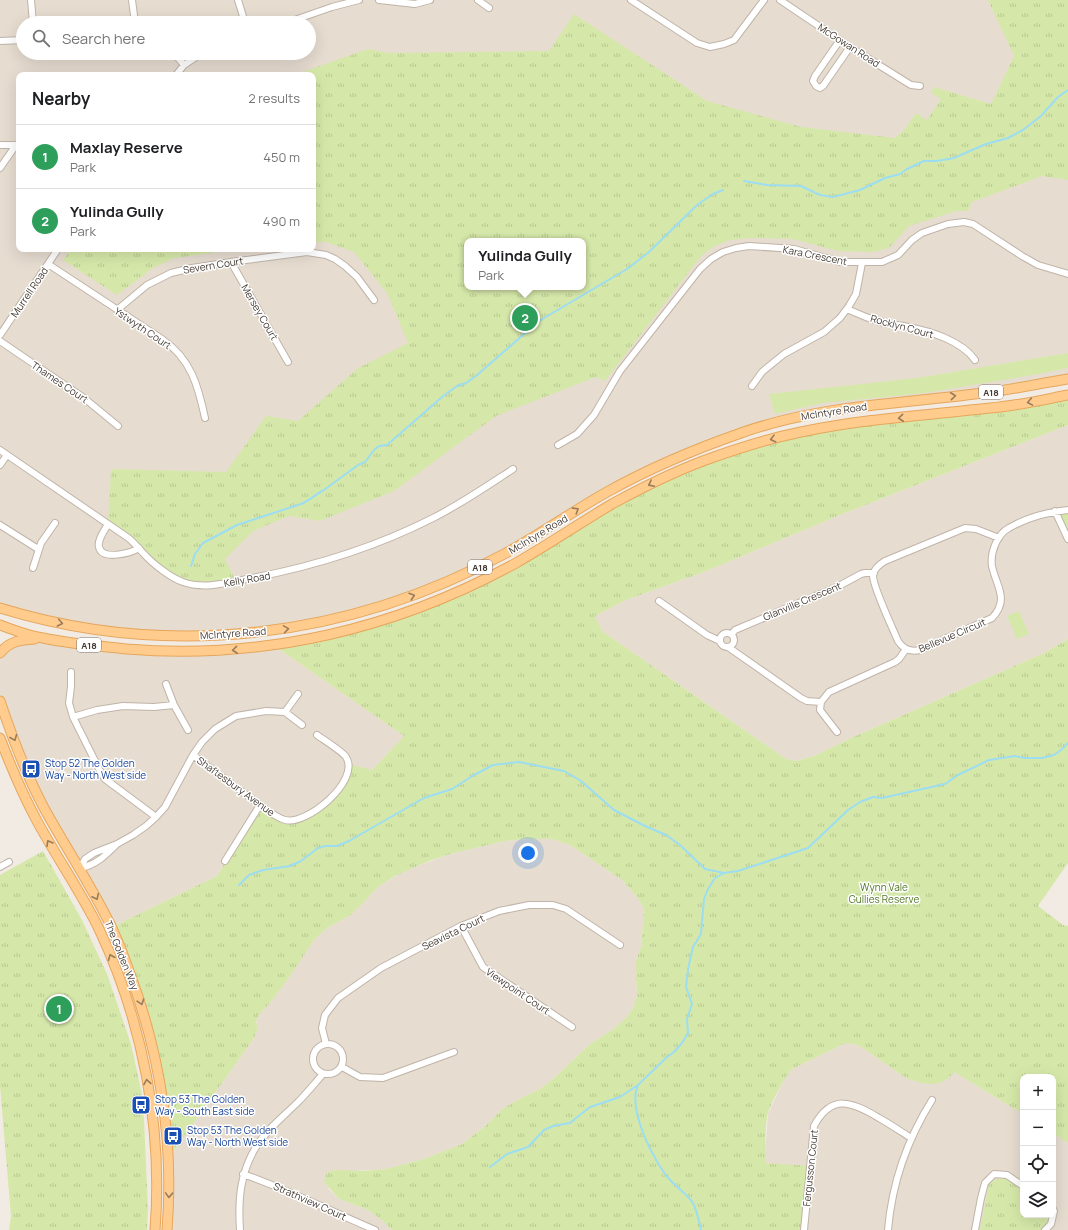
<!DOCTYPE html>
<html lang="en">
<head>
<meta charset="utf-8">
<style>
  body { margin:0; font-family:Manrope,sans-serif; background:#f2f2f2; color:#202124 }
  .controls { position:absolute; right:12px; bottom:12px; display:grid; overflow:hidden; border-radius:8px; box-shadow:0 4px 16px #0002 }
  .controls button { width:36px; height:36px; display:grid; place-items:center; padding:0; border:0; border-bottom:1px solid #e0e0e0; background:#fff; color:#202124; font:20px sans-serif }
  .you { position:absolute; left:528px; top:853px; width:14px; height:14px; margin:-10px; border:3px solid #fff; border-radius:50%; background:#1a73e8; box-shadow:0 0 0 6px #1a73e833 }
  .badge { display:grid; place-items:center; width:26px; height:26px; border-radius:50%; background:#ff0c10; color:#fff; font-size:13px; font-weight:700 }
  .pin { position:absolute; translate:-50% -50%; border:2px solid #fff; box-shadow:0 1px 4px #0006 }
  .popup { position:absolute; left:464px; top:238px; width:122px; height:52px; box-sizing:border-box; display:grid; place-content:center; border-radius:8px; background:#fff; filter:drop-shadow(0 1px 3px #0005); font-size:13px; white-space:nowrap; color:#757577 }
  .popup b { font-size:15px; color:#202124 }
  .popup::after { content:''; position:absolute; left:50%; top:100%; margin-left:-8px; border:8px solid transparent; border-top-color:#fff }
  .list { margin:0; padding:0; list-style:none }
  h2 { display:flex; justify-content:space-between; align-items:center; height:52px; margin:0; padding:0 16px; font-size:17px }
  h2 small { font-size:13px; font-weight:400; color:#757577 }
  .list li { display:grid; grid-template-columns:26px 1fr auto; gap:12px; align-items:center; box-sizing:border-box; height:64px; padding:0 16px; border-top:1px solid #e0e0e0 }
  .list b { display:block; font-size:15px; white-space:nowrap }
  .list p { margin:0; font-size:13px; white-space:nowrap; color:#757577 }
  .list em { font-size:13px; font-style:normal; color:#757577 }
  .icon { flex:none; width:22px; height:22px; fill:none; stroke:currentColor; stroke-width:2; stroke-linecap:round; stroke-linejoin:round }
  .map { position:relative; flex:none; width:1068px; height:1230px; overflow:hidden }
  .search { position:absolute; background:#fff; box-shadow:0 4px 16px #0002; left:16px; top:16px; width:300px; height:44px; display:flex; align-items:center; gap:10px; box-sizing:border-box; padding:0 14px; border-radius:22px; color:#757577; font-size:15px }
  .panel { position:absolute; background:#fff; box-shadow:0 4px 16px #0002; left:16px; top:72px; width:300px; height:180px; border-radius:8px }
  .map>svg:first-child { display:block }
</style>
</head>
<body>
<div class="map">
<svg width="1068" height="1230" viewBox="0 0 1068 1230">
  <defs>
    <pattern id="park-tufts" width="24" height="20" patternUnits="userSpaceOnUse"><rect width="24" height="20" fill="#d6e8a9"/><path d="M3 7l-1-3M5 7V3M7 7l1-3M15 17l-1-3M17 17v-4M19 17l1-3" fill="none" stroke="#b9c892"/></pattern>
  </defs>
  <rect width="100%" height="100%" fill="#f2ebe3"/>
  <path fill="#e6dcd0" fill-rule="evenodd" d="M 0,0 L 1068,0 L 1068,379 L 837,409 L 699,448 L 425,592 L 257,633 L 140,634 L 0,608 ZM 23,23 L 309,23 L 309,53 L 23,53 ZM 19,75 L 313,75 L 313,249 L 19,249 ZM 467,241 L 583,241 L 583,287 L 467,287 Z
    M 1068,425 L 1068,639 L 1044,653 L 851,738 L 814,756 L 797,761 L 786,759 L 602,631 L 595,616 L 626,600 L 704,572 L 840,515 Z
    M 21,640 L 136,649 L 273,645 L 404,736 L 372,770 L 349,773 L 330,800 L 225,861 L 217,876 L 112,927 L 44,808 L 0,701 L 0,653 Z
    M 543,838 L 552,839 L 570,845 L 622,880 L 637,897 L 644,909 L 641,947 L 635,963 L 637,995 L 633,1008 L 626,1018 L 613,1029 L 590,1044 L 553,1079 L 540,1089 L 521,1098 L 501,1110 L 488,1124 L 462,1144 L 424,1159 L 386,1169 L 375,1170 L 350,1171 L 328,1188 L 339,1199 L 363,1208 L 371,1212 L 383,1221 L 392,1230 L 167,1230 L 168,1159 L 254,1038 L 258,1028 L 256,1022 L 259,1015 L 270,1003 L 314,940 L 327,928 L 349,916 L 378,887 L 404,871 L 450,854 L 505,841 Z
    M 846,1043 L 858,1045 L 906,1078 L 954,1072 L 1023,1114 L 1023,1215 L 1053,1215 L 1053,1133 L 1068,1143 L 1068,1230 L 804,1230 L 770,1163 L 766,1163 L 765,1156 L 768,1114 L 786,1075 L 792,1069 Z"/>
  <path fill="#d6e8a9" d="M 1068,353 L 1068,368 L 1033,375 L 925,393 L 822,403 L 775,414 L 769,394 L 917,378 Z
    M 1019,611 L 1029,634 L 1017,639 L 1007,616 Z"/>
  <path fill="url(#park-tufts)" fill-rule="evenodd" d="M 988,0 L 1068,0 L 1068,180 L 1042,176 L 972,202 L 968,211 L 956,211 L 909,226 L 889,248 L 873,252 L 838,251 L 793,239 L 752,238 L 730,240 L 713,247 L 701,256 L 605,381 L 596,377 L 496,416 L 394,491 L 320,521 L 289,516 L 253,531 L 225,559 L 236,581 L 205,586 L 177,580 L 108,524 L 111,469 L 226,472 L 266,416 L 298,421 L 358,368 L 408,343 L 387,293 L 354,252 L 326,242 L 313,242 L 313,75 L 294,75 L 368,49 L 389,53 L 549,51 L 574,14 L 707,101 L 801,127 L 895,138 L 904,130 L 916,113 L 927,120 L 941,99 L 931,93 L 934,87 L 991,104 L 1014,56 ZM 467,241 L 583,241 L 583,287 L 467,287 Z
    M 71,249 L 242,249 L 174,258 L 153,268 L 117,295 L 63,260 Z
    M 1068,395 L 1068,425 L 840,515 L 704,572 L 626,600 L 595,616 L 602,631 L 786,759 L 797,761 L 814,756 L 851,738 L 1044,653 L 1068,639 L 1068,863 L 1038,906 L 1063,925 L 1068,926 L 1068,1143 L 1053,1133 L 1053,1077 L 1023,1077 L 1023,1114 L 954,1072 C 942,1089 924,1085 906,1078 L 858,1045 L 846,1043 L 792,1069 C 783,1080 773,1099 768,1113 C 765,1123 765,1151 766,1163 L 810,1166 L 804,1230 L 392,1230 L 383,1221 L 371,1212 L 363,1208 L 339,1199 L 324,1182 L 327,1172 L 336,1170 L 363,1171 L 386,1169 L 424,1159 L 462,1144 L 488,1124 L 501,1110 L 521,1098 L 540,1089 L 553,1079 L 590,1044 L 613,1029 L 626,1018 L 633,1008 L 637,995 L 635,963 L 641,947 L 644,909 L 637,897 L 622,880 L 570,845 L 552,839 L 525,839 L 505,841 L 450,854 L 429,861 L 395,876 L 378,887 L 356,910 L 349,916 L 327,928 L 314,940 L 290,976 L 270,1003 L 259,1015 L 256,1022 L 258,1028 L 254,1038 L 168,1159 L 160,1080 L 112,927 L 217,876 L 260,805 L 293,821 L 330,800 L 342,785 L 349,764 L 372,770 L 404,736 L 273,645 L 296,642 L 458,592 L 662,478 L 762,441 Z
    M 1068,510 L 1068,539 L 1055,511 Z
    M 43,851 L 82,920 L 107,974 L 131,1044 L 143,1099 L 148,1209 L 147,1230 L 9,1230 L 11,1216 L 0,1086 L 0,875 Z
    M 996,1179 L 1007,1179 L 1023,1190 L 1023,1215 L 1048,1215 L 1048,1224 L 1041,1230 L 980,1230 L 989,1184 Z"/>
  <g fill="none" stroke-linecap="round" stroke-linejoin="round">
    <path stroke="#9cddf2" stroke-width="2" d="M 744,181 L 767,185 L 801,186 L 820,195 L 833,197 L 860,190 L 885,178 L 900,174 L 907,169 L 924,161 L 937,161 L 954,158 L 986,144 L 1008,138 L 1023,130 L 1041,116 L 1058,97 L 1068,90
      M 191,566 L 195,554 L 203,543 L 237,525 L 301,504 C 310,500 316,494 324,490 L 358,465 L 365,462 L 374,450 L 379,446 L 387,445 L 442,397 L 457,386 L 466,383 L 476,376 L 539,321 L 627,269 L 649,252 L 697,205 L 713,194 L 723,190
      M 239,885 L 249,875 L 263,870 L 290,866 L 301,861 L 318,848 L 325,846 L 337,846 L 349,841 L 424,798 L 452,789 L 474,775 L 493,765 L 519,762 L 564,771 L 581,781 L 614,810 L 645,826 L 666,835 L 680,845 L 705,869 L 724,873
      M 638,1085 C 627,1109 654,1163 671,1181 C 678,1188 688,1195 693,1203 C 697,1211 699,1221 701,1230
      M 490,1167 L 507,1154 L 528,1147 L 544,1130 L 553,1126 L 570,1123 L 590,1107 L 620,1097 L 638,1085 L 666,1058 L 674,1052 L 682,1043 L 688,1033 L 687,1019 L 692,1004 L 686,987 L 688,969 L 693,947 L 701,934 L 704,899 L 708,889 L 715,878 L 724,873 L 738,871 L 808,848 L 848,810 L 860,802 L 873,797 L 882,798 L 945,784 L 958,775 L 989,760 L 1015,756 L 1024,758 L 1042,758 L 1054,755 L 1061,750 L 1068,743"/>
    <g stroke="#c0b4a8" stroke-width="8">
      <path id="street" d="M 31,0 L 33,23
        M 132,0 L 135,23
        M 238,0 L 245,23
        M 379,0 L 415,4 L 430,0
        M 478,0 L 489,8
        M 631,0 L 697,43 L 710,47 L 724,44 L 734,40 L 764,0
        M 780,0 L 850,47 L 906,82 L 911,85 L 920,86
        M 286,23 L 332,7 L 359,0
        M 840,40 L 815,76 L 813,81 L 816,86 L 820,88 L 823,86 L 850,47
        M 0,41 L 23,40
        M 174,53 L 184,65
        M 176,75 L 184,65 L 202,53
        M 0,145 L 18,145
        M 0,168 L 16,145
        M 231,262 L 288,362
        M 48,264 L 162,339 C 191,359 198,385 205,418
        M 847,309 C 859,314 871,320 884,323 C 892,325 900,325 908,327 C 930,331 962,341 975,360
        M 117,310 L 147,285 L 171,273 L 192,268 L 231,262 L 307,252 L 326,255 L 335,259 L 345,266 L 357,277 L 374,300
        M 0,335 L 58,249
        M 0,341 L 84,398 L 118,426
        M 752,386 L 762,372 L 784,354 L 824,332 L 840,318 L 849,306 L 856,294 L 862,263
        M 558,445 L 577,434 L 594,415 L 620,371 L 700,269 L 711,259 L 723,252 L 736,248 L 749,246 L 794,249 L 840,262 L 882,262 L 898,255 L 912,240 L 922,233 L 948,224 L 964,222 L 973,224 L 1022,256 L 1038,265 L 1068,274
        M 0,450 L 127,537 C 134,542 138,548 144,554 C 153,564 171,578 183,582 C 205,590 230,582 252,578 C 315,566 376,547 433,518 C 461,504 487,486 513,469
        M 0,465 L 7,455
        M 1055,511 L 1068,539
        M 108,524 C 105,530 97,540 99,547 C 102,561 131,553 139,548
        M 0,525 L 38,549
        M 999,538 L 976,529 L 965,528 L 885,561 C 880,564 874,568 873,575 C 872,585 893,629 898,641 C 903,649 911,652 920,650 L 992,618 C 1010,599 996,586 992,566 C 990,553 997,534 1009,528 C 1026,518 1048,512 1068,510
        M 33,568 L 41,543 L 55,523
        M 659,601 L 707,635 L 720,641
        M720 640a7 7 0 1 1 14 0a7 7 0 1 1-14 0Z
        M 732,634 L 735,630 L 837,587 L 861,574 L 865,573 L 874,573
        M 728,647 L 801,698 L 807,701 L 821,702 L 829,692 L 895,662 L 899,659 L 906,649
        M 71,672 L 71,687 L 69,703 L 73,717 L 100,771 L 105,779 L 156,817
        M 166,684 L 174,705 L 188,730
        M 821,702 L 820,710 L 837,732
        M 285,712 L 298,694
        M 73,717 L 97,710 L 123,706 L 154,707 L 174,705
        M 193,755 C 214,771 235,787 256,802 C 265,808 274,817 285,820 C 306,826 361,781 346,757 C 343,752 324,740 317,735
        M 225,861 L 260,805
        M 0,867 L 9,862
        M 80,868 L 85,859 L 94,853 L 117,844 L 133,835 L 146,826 L 156,817 L 165,807 L 193,755 L 202,742 L 215,729 L 236,716 L 266,711 L 285,712 L 302,725
        M 80,868 C 96,865 105,856 116,845
        M 461,926 L 483,967 L 572,1027
        M 326,1044 L 322,1028 L 325,1015 L 338,998 L 381,968 L 461,926 L 499,911 L 529,905 L 553,905 L 566,909 L 620,945
        M313 1059a15 15 0 1 1 30 0a15 15 0 1 1-30 0Z
        M 342,1067 L 360,1077 L 383,1078 L 454,1052
        M 243,1174 C 288,1190 331,1211 375,1230
        M 240,1230 C 238,1200 240,1173 256,1147 C 267,1129 284,1116 298,1102 C 307,1093 315,1083 323,1074
        M 804,1230 L 814,1126 C 832,1093 852,1102 879,1118 C 890,1124 900,1131 911,1138
        M 888,1230 C 892,1183 907,1140 932,1100
        M 975,1230 L 981,1198 L 985,1183 L 994,1174 L 1007,1175 L 1023,1186
        M 1045,1230 L 1051,1224 L 1054,1211 L 1053,1209"/>
    </g>
    <g stroke="#e6a65c" stroke-width="11">
      <path id="primary" d="M 0,608 C 170,660 350,638 506,553 C 541,534 573,511 607,492 C 650,468 695,449 741,433 C 822,404 907,404 990,392 C 1016,389 1042,383 1068,379
        M 0,625 C 14,630 28,636 43,638 C 71,644 99,646 127,649 C 264,660 396,629 516,563 C 549,544 580,523 612,504 C 645,486 679,469 714,457 C 742,447 771,438 801,432 C 863,419 927,415 990,408 C 1016,406 1042,400 1068,395
        M 0,653 C 10,641 20,640 35,639
        M 0,701 C 12,737 26,774 44,808 C 66,848 91,885 111,926 C 118,941 124,956 129,971 C 160,1054 174,1142 167,1230
        M 0,738 C 11,767 23,795 37,821 C 57,858 81,892 99,929 C 143,1022 163,1128 155,1230"/>
    </g>
    <use href="#street" stroke="#fff" stroke-width="6"/>
    <use href="#primary" stroke="#ffcc8e" stroke-width="9"/>
  </g>
  <defs><path id="oneway-chevron" d="M-2-3.5L2.5 0L-2 3.5" fill="none" stroke-width="1.6" stroke-linecap="round" stroke-linejoin="round"/></defs>
  <g stroke="#987c5c">
    <use href="#oneway-chevron" transform="translate(953 396) rotate(-6)"/>
    <use href="#oneway-chevron" transform="translate(1030 402) rotate(170)"/>
    <use href="#oneway-chevron" transform="translate(901 418) rotate(174)"/>
    <use href="#oneway-chevron" transform="translate(773 439) rotate(166)"/>
    <use href="#oneway-chevron" transform="translate(651 484) rotate(153)"/>
    <use href="#oneway-chevron" transform="translate(576 510) rotate(-32)"/>
    <use href="#oneway-chevron" transform="translate(412 596) rotate(-18)"/>
    <use href="#oneway-chevron" transform="translate(60 623) rotate(11)"/>
    <use href="#oneway-chevron" transform="translate(286 629) rotate(-9)"/>
    <use href="#oneway-chevron" transform="translate(235 650) rotate(174)"/>
    <use href="#oneway-chevron" transform="translate(14 738) rotate(68)"/>
    <use href="#oneway-chevron" transform="translate(49 843) rotate(-120)"/>
    <use href="#oneway-chevron" transform="translate(96 897) rotate(63)"/>
    <use href="#oneway-chevron" transform="translate(111 957) rotate(-113)"/>
    <use href="#oneway-chevron" transform="translate(141 1002) rotate(72)"/>
    <use href="#oneway-chevron" transform="translate(147 1082) rotate(-100)"/>
    <use href="#oneway-chevron" transform="translate(169 1195) rotate(92)"/>
  </g>
  <defs>
    <g id="bus-square" transform="scale(1)"><rect x="-9" y="-9" width="18" height="18" rx="4" fill="#1a4fb4" stroke="#fff"/><path d="M-5-6H5V4H4V6H2V4H-2V6H-4V4H-5ZM-3.5-4V0h7V-4ZM-3.5 1.2v1.5H-2V1.2ZM2 1.2v1.5H3.5V1.2Z" fill="#fff"/></g>
  </defs>
  <g fill-rule="evenodd">
    <use href="#bus-square" x="31" y="769"/>
    <use href="#bus-square" x="141" y="1105"/>
    <use href="#bus-square" x="173" y="1136"/>
  </g>
  <g text-anchor="middle" dominant-baseline="central" stroke-width="3" stroke-linejoin="round" paint-order="stroke">
    <g fill="#fff" stroke="#7c7570" stroke-width="1">
      <rect x="979" y="385" width="24" height="14" rx="3"/>
      <rect x="468" y="560" width="24" height="14" rx="3"/>
      <rect x="77" y="638" width="24" height="14" rx="3"/>
    </g>
    <g font-size="9" font-weight="bold" fill="#443a33">
      <text x="991" y="392">A18</text>
      <text x="480" y="567">A18</text>
      <text x="89" y="645">A18</text>
    </g>
    <g font-size="10" fill="#443a33" stroke="#fff">
      <text transform="translate(849 45) rotate(33)">McGowan Road</text>
      <text transform="translate(815 255) rotate(11)">Kara Crescent</text>
      <text transform="translate(213 265) rotate(-9)">Severn Court</text>
      <text transform="translate(29 292) rotate(-56)">Murrell Road</text>
      <text transform="translate(260 312) rotate(60)">Mersey Court</text>
      <text transform="translate(902 326) rotate(15)">Rocklyn Court</text>
      <text transform="translate(143 328) rotate(34)">Ystwyth Court</text>
      <text transform="translate(60 382) rotate(34)">Thames Court</text>
      <text transform="translate(834 411) rotate(-9)">McIntyre Road</text>
      <text transform="translate(538 534) rotate(-31)">McIntyre Road</text>
      <text transform="translate(247 579) rotate(-10)">Kelly Road</text>
      <text transform="translate(802 601) rotate(-23)">Glanville Crescent</text>
      <text transform="translate(233 633) rotate(-4)">McIntyre Road</text>
      <text transform="translate(952 635) rotate(-23)">Bellevue Circuit</text>
      <text transform="translate(236 786) rotate(36)">Shaftesbury Avenue</text>
      <text transform="translate(453 932) rotate(-26)">Seavista Court</text>
      <text transform="translate(122 955) rotate(68)">The Golden Way</text>
      <text transform="translate(518 991) rotate(34)">Viewpoint Court</text>
      <text transform="translate(810 1168) rotate(-84)">Fergusson Court</text>
      <text transform="translate(310 1201) rotate(24)">Strathview Court</text>
    </g>
    <g font-size="10" fill="#164399" stroke="#fff" text-anchor="start">
      <text x="45" y="763">Stop 52 The Golden<tspan x="45" dy="12">Way - North West side</tspan></text>
      <text x="155" y="1099">Stop 53 The Golden<tspan x="155" dy="12">Way - South East side</tspan></text>
      <text x="187" y="1130">Stop 53 The Golden<tspan x="187" dy="12">Way - North West side</tspan></text>
    </g>
    <g font-size="10" fill="#517625" stroke="#fff">
      <text x="884" y="887">Wynn Vale<tspan x="884" dy="12">Gullies Reserve</tspan></text>
    </g>
  </g>
</svg>
<div class="controls">
<button>+</button>
<button>−</button>
<button><svg class="icon" aria-label="locate" viewBox="0 0 24 24"><circle cx="12" cy="12" r="6"/><path d="M12 2v4M12 18v4M2 12h4M18 12h4"/></svg></button>
<button><svg class="icon" aria-label="layers" viewBox="0 0 24 24"><path d="M12 4l9 5-9 5-9-5zM3 14l9 5 9-5"/></svg></button>
</div>
<div class="you"></div>
<div class="pin badge" style="left:59px;top:1009px;background:#2e9e5b">1</div>
<div class="pin badge" style="left:525px;top:318px;background:#2e9e5b">2</div>
<div class="popup"><b>Yulinda Gully</b>Park</div>
<div class="search"><svg class="icon" aria-label="search" viewBox="0 0 24 24"><circle cx="10" cy="10" r="6"/><path d="M15 15l6 6"/></svg>Search here</div>
<section class="panel">
<h2>Nearby<small>2 results</small></h2>
<ul class="list">
<li><span class="badge" style="background:#2e9e5b">1</span><div><b>Maxlay Reserve</b><p>Park</p></div><em>450 m</em></li>
<li><span class="badge" style="background:#2e9e5b">2</span><div><b>Yulinda Gully</b><p>Park</p></div><em>490 m</em></li>
</ul>
</section>
</div>
</body>
</html>
